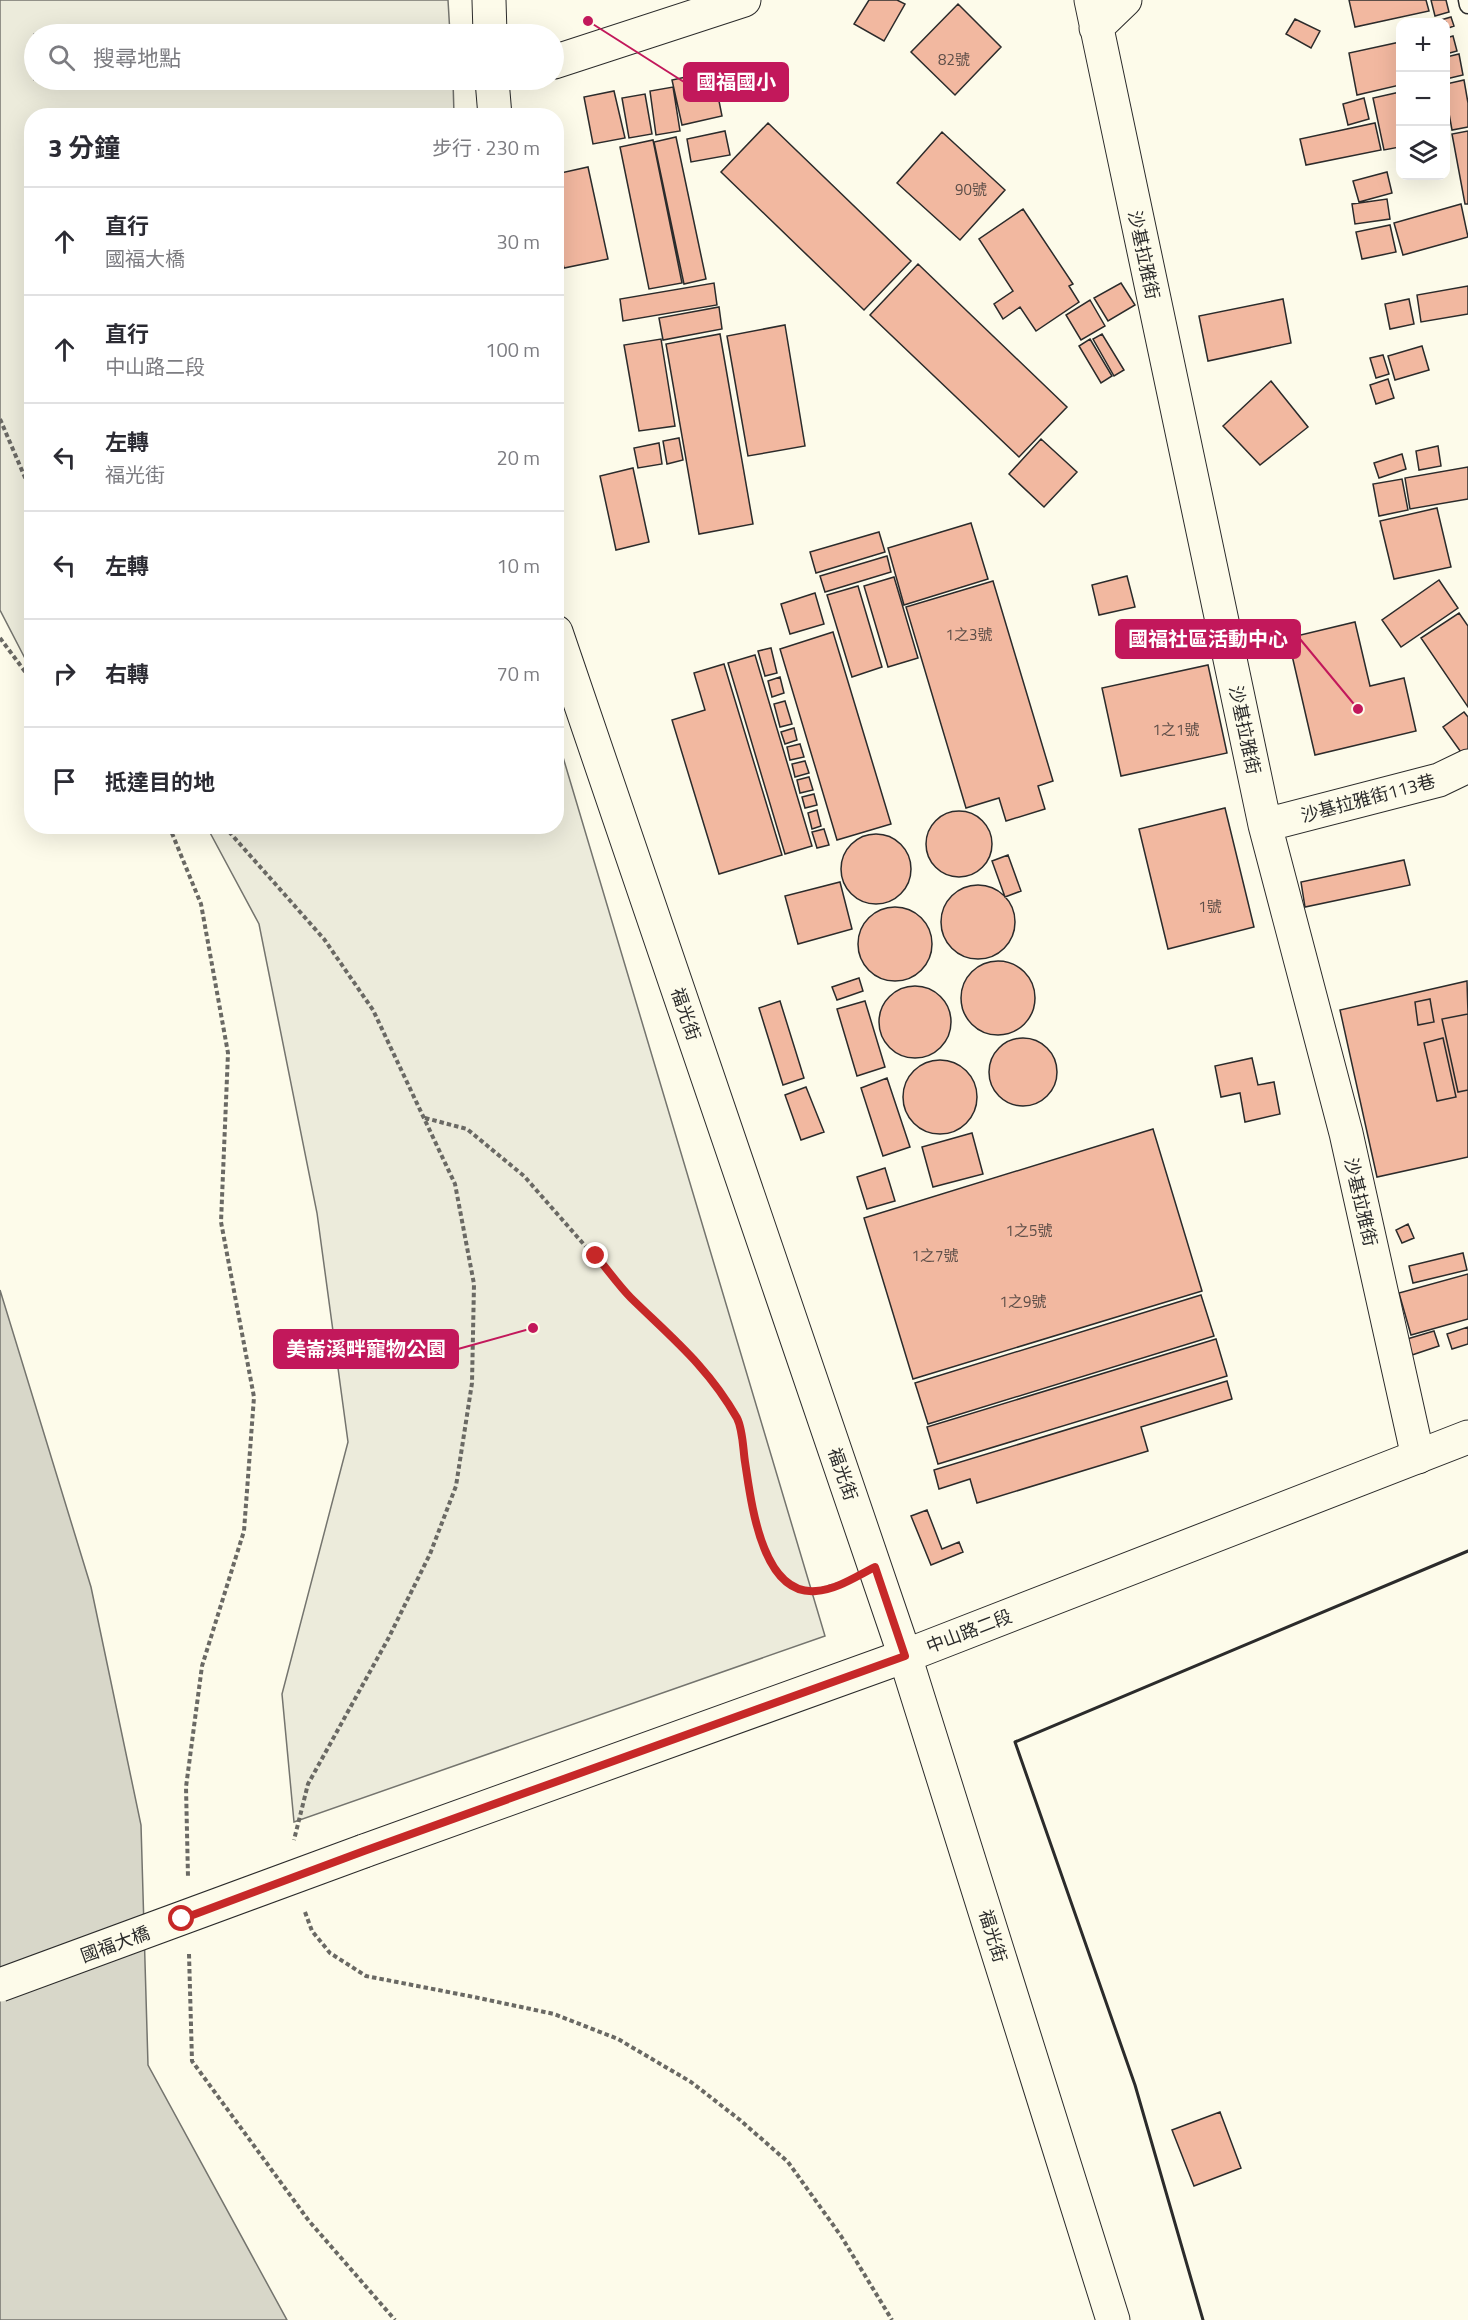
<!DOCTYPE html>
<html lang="zh-TW">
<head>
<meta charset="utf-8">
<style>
  body { margin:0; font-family:"Titillium Web","Noto Sans TC",sans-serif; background:#f2f2f3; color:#2b2b33 }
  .controls { position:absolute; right:18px; top:18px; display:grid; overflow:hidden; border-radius:12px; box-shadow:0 6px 24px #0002 }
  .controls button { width:54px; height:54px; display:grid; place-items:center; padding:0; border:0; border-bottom:2px solid #e1e1e2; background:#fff; color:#2b2b33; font:30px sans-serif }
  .stop { position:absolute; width:18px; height:18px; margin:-14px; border:4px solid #c62828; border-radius:50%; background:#fff }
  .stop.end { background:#c62828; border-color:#fff; box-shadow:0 2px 6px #0008 }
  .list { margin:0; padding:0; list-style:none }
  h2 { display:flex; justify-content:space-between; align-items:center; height:78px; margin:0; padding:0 24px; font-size:26px }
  h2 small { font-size:20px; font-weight:400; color:#7c7c81 }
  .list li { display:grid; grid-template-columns:39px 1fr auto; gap:18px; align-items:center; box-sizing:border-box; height:108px; padding:0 24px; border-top:2px solid #e1e1e2 }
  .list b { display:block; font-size:22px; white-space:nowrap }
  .list p { margin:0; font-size:20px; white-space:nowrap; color:#7c7c81 }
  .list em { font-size:20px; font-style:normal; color:#7c7c81 }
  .icon { flex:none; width:33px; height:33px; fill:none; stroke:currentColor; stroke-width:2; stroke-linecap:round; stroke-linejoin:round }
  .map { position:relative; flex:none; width:1468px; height:2320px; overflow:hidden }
  .search { position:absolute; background:#fff; box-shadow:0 6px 24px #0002; left:24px; top:24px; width:540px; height:66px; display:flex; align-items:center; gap:15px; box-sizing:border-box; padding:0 21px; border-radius:33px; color:#7c7c81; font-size:22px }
  .panel { position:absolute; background:#fff; box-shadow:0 6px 24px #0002; left:24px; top:108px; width:540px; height:726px; border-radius:24px }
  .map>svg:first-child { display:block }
</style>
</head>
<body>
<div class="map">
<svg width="1468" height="2320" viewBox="0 0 1468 2320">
  <rect width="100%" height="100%" fill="#fdfbea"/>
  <path fill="#ecebdb" stroke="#74746e" stroke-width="1.5" d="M 0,0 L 448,0 L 450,34 L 34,34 L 34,80 L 453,80 L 454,115 L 32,116 L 31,670 L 0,610 Z
    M 557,737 L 825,1636 L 294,1822 L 282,1694 L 348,1442 L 317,1213 L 259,924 L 207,827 L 556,826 Z"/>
  <path fill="#d8d7c9" stroke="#74746e" stroke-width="1.5" d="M 0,1290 L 91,1587 L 141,1825 L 148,2065 L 287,2320 L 0,2320 Z"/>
  <path fill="#f2b8a0" stroke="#2b2b2b" stroke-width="1.5" fill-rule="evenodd" d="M 869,0 L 897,0 L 905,4 L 884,41 L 854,24 Z
    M 1349,0 L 1426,0 L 1429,11 L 1355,27 Z
    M 1431,0 L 1446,0 L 1449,12 L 1435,16 Z
    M 958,4 L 1001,47 L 955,95 L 911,52 Z
    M 1451,17 L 1454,26 L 1446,29 L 1446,22 L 1434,22 Z
    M 1295,19 L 1320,31 L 1311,48 L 1286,34 Z
    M 1453,36 L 1457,51 L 1446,54 L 1446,38 Z
    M 1400,42 L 1400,85 L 1357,95 L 1349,53 Z
    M 1459,54 L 1463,75 L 1446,79 L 1446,57 Z
    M 713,71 L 722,116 L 682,125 L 672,80 Z
    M 1464,80 L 1468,103 L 1468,127 L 1452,130 L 1446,97 L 1446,84 Z
    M 673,87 L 680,131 L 656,135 L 650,91 Z
    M 614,91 L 625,138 L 593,144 L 584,97 Z
    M 1400,92 L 1400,147 L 1384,150 L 1373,98 Z
    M 645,94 L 652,134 L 629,138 L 622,98 Z
    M 1364,98 L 1369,119 L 1348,125 L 1343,104 Z
    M 768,123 L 911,261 L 864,310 L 721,172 Z
    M 1375,123 L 1381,150 L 1306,165 L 1300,139 Z
    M 725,131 L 730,155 L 691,162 L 687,139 Z
    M 1468,131 L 1468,204 L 1465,204 L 1452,134 Z
    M 942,132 L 1005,190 L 960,240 L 897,183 Z
    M 676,137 L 706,279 L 684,284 L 654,142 Z
    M 653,140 L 682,283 L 649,289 L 620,147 Z
    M 588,167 L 608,259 L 564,268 L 556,234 L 556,174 Z
    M 1387,172 L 1392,193 L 1359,202 L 1353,181 Z
    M 1387,199 L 1390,219 L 1355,224 L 1352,204 Z
    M 1461,204 L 1468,237 L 1403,255 L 1394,223 Z
    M 1023,209 L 1073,284 L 1069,286 L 1079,302 L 1036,331 L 1020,307 L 1003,319 L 994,304 L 1013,291 L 979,239 Z
    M 1390,225 L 1396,252 L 1362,259 L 1356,232 Z
    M 918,264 L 1067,407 L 1019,457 L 870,315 Z
    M 714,283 L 717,305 L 623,321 L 620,299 Z
    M 1121,283 L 1135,305 L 1108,321 L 1094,298 Z
    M 1468,286 L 1468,314 L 1421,322 L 1417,295 Z
    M 1283,299 L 1291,343 L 1208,361 L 1199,316 Z
    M 1409,299 L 1414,324 L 1390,329 L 1385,304 Z
    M 1090,300 L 1105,326 L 1081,340 L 1066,315 Z
    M 719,307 L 722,329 L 663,340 L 659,318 Z
    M 785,325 L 805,446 L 748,456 L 727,336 Z
    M 720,334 L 753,524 L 699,534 L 666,344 Z
    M 1102,334 L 1124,370 L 1114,376 L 1093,339 Z
    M 661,339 L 675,426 L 639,431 L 624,345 Z
    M 1090,339 L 1112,376 L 1101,383 L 1079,346 Z
    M 1422,346 L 1429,370 L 1395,380 L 1388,356 Z
    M 1383,355 L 1389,374 L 1376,378 L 1370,358 Z
    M 1388,379 L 1394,398 L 1376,404 L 1370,385 Z
    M 1271,381 L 1308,427 L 1260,465 L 1223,426 Z
    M 679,438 L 683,460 L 667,464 L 663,441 Z
    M 1041,439 L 1077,472 L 1044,507 L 1009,474 Z
    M 659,443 L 662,464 L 638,468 L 634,448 Z
    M 1438,446 L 1441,466 L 1419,470 L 1416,451 Z
    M 1402,454 L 1406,469 L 1379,478 L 1374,463 Z
    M 1468,467 L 1468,499 L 1410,509 L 1405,478 Z
    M 633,468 L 649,542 L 616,550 L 600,476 Z
    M 1402,479 L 1408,510 L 1379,516 L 1373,484 Z
    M 1437,508 L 1451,567 L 1394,579 L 1380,521 Z
    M 971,523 L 988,579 L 904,605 L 888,548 Z
    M 879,532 L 885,552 L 816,573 L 810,552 Z
    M 887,556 L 891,572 L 825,592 L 820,576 Z
    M 1127,576 L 1135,607 L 1099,615 L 1092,585 Z
    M 894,577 L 918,658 L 888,667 L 864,586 Z
    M 1439,580 L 1458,608 L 1401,647 L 1382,620 Z
    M 993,581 L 1053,781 L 1038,786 L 1045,809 L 1006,821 L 999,798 L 966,808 L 906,607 Z
    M 858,586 L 882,667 L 852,677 L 827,595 Z
    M 815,593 L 824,624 L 790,634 L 781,604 Z
    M 1459,613 L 1468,626 L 1468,707 L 1421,638 Z
    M 1355,622 L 1370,686 L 1404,678 L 1416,731 L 1315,755 L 1288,638 Z
    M 833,632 L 891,824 L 837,840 L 780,649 Z
    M 771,648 L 777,673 L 765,676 L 758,651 Z
    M 755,655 L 812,846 L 785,854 L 728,663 Z
    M 724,664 L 782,855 L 719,874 L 672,720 L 705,710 L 694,673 Z
    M 1208,665 L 1227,753 L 1121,776 L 1102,688 Z
    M 780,677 L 784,693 L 772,697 L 768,681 Z
    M 785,701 L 792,724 L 780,727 L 774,704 Z
    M 1464,712 L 1468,717 L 1468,752 L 1463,755 L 1443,727 Z
    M 794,728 L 797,740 L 785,744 L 781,732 Z
    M 800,744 L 804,757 L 790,760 L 787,747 Z
    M 805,761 L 809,773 L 795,777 L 792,764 Z
    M 809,777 L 813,790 L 800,793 L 797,780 Z
    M 814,794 L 817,805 L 805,808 L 802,797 Z
    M 1225,808 L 1254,927 L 1168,949 L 1139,829 Z
    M 817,810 L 821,826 L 812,829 L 808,813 Z
    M926 844a33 33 0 1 1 66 0a33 33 0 1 1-66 0Z
    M 824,829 L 829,845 L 817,848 L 812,832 Z
    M841 869a35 35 0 1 1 70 0a35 35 0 1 1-70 0Z
    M 1008,855 L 1021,891 L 1005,897 L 992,861 Z
    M 1404,860 L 1410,885 L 1305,907 L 1301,882 Z
    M 840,882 L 852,929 L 798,944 L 785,896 Z
    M941 922a37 37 0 1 1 74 0a37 37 0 1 1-74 0Z
    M858 944a37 37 0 1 1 74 0a37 37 0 1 1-74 0Z
    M961 998a37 37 0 1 1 74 0a37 37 0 1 1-74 0Z
    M 859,978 L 863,991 L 837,1000 L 832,987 Z
    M 1467,981 L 1468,1014 L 1442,1019 L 1458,1092 L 1468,1090 L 1468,1157 L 1377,1177 L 1340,1010 ZM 1430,999 L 1434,1022 L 1418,1025 L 1415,1002 ZM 1443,1038 L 1456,1097 L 1437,1101 L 1424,1043 Z
    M879 1022a36 36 0 1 1 72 0a36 36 0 1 1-72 0Z
    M 1430,999 L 1434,1022 L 1418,1025 L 1415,1002 Z
    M 780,1001 L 804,1078 L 783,1085 L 759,1008 Z
    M 865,1001 L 885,1067 L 857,1076 L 837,1009 Z
    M 1468,1014 L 1468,1090 L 1458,1092 L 1442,1019 Z
    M989 1072a34 34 0 1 1 68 0a34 34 0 1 1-68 0Z
    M 1443,1038 L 1456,1097 L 1437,1101 L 1424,1043 Z
    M 1252,1058 L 1258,1085 L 1274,1082 L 1280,1114 L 1245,1122 L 1240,1093 L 1221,1097 L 1215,1066 Z
    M903 1097a37 37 0 1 1 74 0a37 37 0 1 1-74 0Z
    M 887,1078 L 910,1147 L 883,1156 L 861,1088 Z
    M 806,1087 L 824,1132 L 801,1140 L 785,1095 Z
    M 1153,1129 L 1202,1291 L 913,1379 L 864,1218 Z
    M 972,1133 L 983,1174 L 933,1187 L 922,1147 Z
    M 885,1168 L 895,1201 L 867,1209 L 857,1177 Z
    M 1408,1224 L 1414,1238 L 1402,1243 L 1396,1230 Z
    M 1463,1253 L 1467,1270 L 1413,1283 L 1409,1266 Z
    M 1468,1274 L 1468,1319 L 1411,1335 L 1399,1293 Z
    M 1201,1295 L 1214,1336 L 928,1424 L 915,1383 Z
    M 1468,1327 L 1468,1344 L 1452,1349 L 1447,1334 Z
    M 1434,1331 L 1439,1346 L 1412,1355 L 1407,1339 Z
    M 1216,1339 L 1227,1376 L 938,1464 L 927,1427 Z
    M 1227,1381 L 1232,1399 L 1141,1427 L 1148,1451 L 977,1503 L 970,1479 L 939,1489 L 934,1470 Z
    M 927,1510 L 942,1549 L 959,1542 L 963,1552 L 931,1565 L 911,1516 Z
    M 1220,2112 L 1241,2168 L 1194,2186 L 1172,2130 Z"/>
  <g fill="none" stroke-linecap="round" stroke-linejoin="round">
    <g stroke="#2b2b2b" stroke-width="19">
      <path id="lane" d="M 1467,0 L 1468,5"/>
    </g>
    <g stroke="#2b2b2b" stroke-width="35">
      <path id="street" d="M 489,0 L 490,34
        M 1091,0 L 1265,825 L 1346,1133 L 1418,1457
        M 1096,28 L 1125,0
        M 554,62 L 744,0
        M 492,80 L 495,116
        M 556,632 L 905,1656 L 1113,2320
        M 1265,825 L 1439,780 L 1468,766"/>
    </g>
    <g stroke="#2b2b2b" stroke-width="35">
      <path id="secondary" d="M 364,1851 L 905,1656 L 1468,1437"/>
    </g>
    <path stroke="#6a6964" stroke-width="4" stroke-dasharray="4.5 3" stroke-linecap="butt" d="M 0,419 L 32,494
      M 0,638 L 32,681
      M 169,826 L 201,904 L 228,1053 L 221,1222 L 254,1397 L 244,1531 L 202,1666 L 186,1787 L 188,1877
      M 224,826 L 324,939 L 373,1010 L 455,1184 L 474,1284 L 472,1383 L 456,1486 L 430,1554 L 388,1639 L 308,1784 L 294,1840
      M 425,1118 L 467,1129 L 524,1176 L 630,1297 L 678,1341 L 717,1385 L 738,1421 L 754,1520 L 769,1561 L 782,1578 L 798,1589 L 815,1591 L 841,1583
      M 305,1912 L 312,1931 L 330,1953 L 366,1976 L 474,1997 L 554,2014 L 618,2039 L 691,2082 L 740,2120 L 788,2162 L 841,2236 L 892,2320
      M 189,1954 L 192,2061 L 309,2221 L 395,2320"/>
    <use href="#lane" stroke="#fdfbea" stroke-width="16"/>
    <use href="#street" stroke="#fdfbea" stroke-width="33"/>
    <use href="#secondary" stroke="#fdfbea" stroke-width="33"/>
    <g stroke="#2b2b2b" stroke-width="35" stroke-linecap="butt">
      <path id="secondary-bridge" d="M 0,1985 L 364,1851"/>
    </g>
    <use href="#secondary-bridge" stroke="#fdfbea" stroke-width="33"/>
    <path stroke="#2b2b2b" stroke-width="3" d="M 1203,2320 L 1135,2085 L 1015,1742 L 1468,1551"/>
  </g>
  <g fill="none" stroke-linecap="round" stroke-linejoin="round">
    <path stroke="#c62828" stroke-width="8" d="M 182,1919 L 364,1851 L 905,1656 L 875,1567 C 857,1576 836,1590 816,1591 C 761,1596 751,1500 745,1462 C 743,1449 743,1430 737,1418 C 708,1367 672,1338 631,1298 C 619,1286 608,1270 596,1256"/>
  </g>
  <g text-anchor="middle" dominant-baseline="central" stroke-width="4.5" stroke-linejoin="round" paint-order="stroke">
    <g font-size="15" fill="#5d4e48">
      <text x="954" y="59">82號</text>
      <text x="971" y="189">90號</text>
      <text x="969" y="634">1之3號</text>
      <text x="1176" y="729">1之1號</text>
      <text x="1210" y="906">1號</text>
      <text x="1029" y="1230">1之5號</text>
      <text x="935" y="1255">1之7號</text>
      <text x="1023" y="1301">1之9號</text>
    </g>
    <g font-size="18" fill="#2b2b2b" stroke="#fdfbea">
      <text transform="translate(1144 255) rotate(78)">沙基拉雅街</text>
      <text transform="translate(1245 730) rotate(78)">沙基拉雅街</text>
      <text transform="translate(1368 798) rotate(-15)">沙基拉雅街113巷</text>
      <text transform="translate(686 1014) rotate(71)">福光街</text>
      <text transform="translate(1361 1202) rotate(77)">沙基拉雅街</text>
      <text transform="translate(843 1474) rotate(71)">福光街</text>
      <text transform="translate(969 1631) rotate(-21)">中山路二段</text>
      <text transform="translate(993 1936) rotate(73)">福光街</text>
      <text transform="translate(115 1944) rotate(-20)">國福大橋</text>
    </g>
  </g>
  <path fill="none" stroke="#c2185b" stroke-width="2" d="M588 21L684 82M1358 709L1300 639M533 1328L458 1349"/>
  <g fill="#c2185b" stroke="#fdfbea" stroke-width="2">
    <circle cx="588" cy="21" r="6"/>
    <circle cx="1358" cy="709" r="6"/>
    <circle cx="533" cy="1328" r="6"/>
  </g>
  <g fill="#c2185b" stroke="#c2185b" stroke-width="2">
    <rect x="684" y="63" width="104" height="38" rx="6"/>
    <rect x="1116" y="620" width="184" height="38" rx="6"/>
    <rect x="274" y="1330" width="184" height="38" rx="6"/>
  </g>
  <g font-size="20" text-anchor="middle" font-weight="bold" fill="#fff">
    <text x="736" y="89">國福國小</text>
    <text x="1208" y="646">國福社區活動中心</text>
    <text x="366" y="1356">美崙溪畔寵物公園</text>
  </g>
</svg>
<div class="controls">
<button>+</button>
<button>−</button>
<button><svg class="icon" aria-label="layers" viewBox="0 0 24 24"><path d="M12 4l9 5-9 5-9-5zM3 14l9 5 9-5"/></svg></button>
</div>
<div class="stop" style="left:182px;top:1919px"></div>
<div class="stop end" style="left:596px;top:1256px"></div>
<div class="search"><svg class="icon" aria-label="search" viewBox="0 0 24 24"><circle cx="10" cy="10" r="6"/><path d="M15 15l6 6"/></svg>搜尋地點</div>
<section class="panel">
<h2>3 分鐘<small>步行 · 230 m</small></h2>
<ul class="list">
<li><svg class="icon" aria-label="ahead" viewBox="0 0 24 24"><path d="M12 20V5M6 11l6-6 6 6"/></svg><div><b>直行</b><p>國福大橋</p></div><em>30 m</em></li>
<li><svg class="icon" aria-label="ahead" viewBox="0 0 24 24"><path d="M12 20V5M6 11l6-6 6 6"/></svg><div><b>直行</b><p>中山路二段</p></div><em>100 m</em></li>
<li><svg class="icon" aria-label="left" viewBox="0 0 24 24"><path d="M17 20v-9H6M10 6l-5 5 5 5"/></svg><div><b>左轉</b><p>福光街</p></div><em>20 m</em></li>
<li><svg class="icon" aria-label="left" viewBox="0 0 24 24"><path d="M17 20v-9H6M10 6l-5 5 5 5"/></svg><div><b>左轉</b></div><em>10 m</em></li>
<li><svg class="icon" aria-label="right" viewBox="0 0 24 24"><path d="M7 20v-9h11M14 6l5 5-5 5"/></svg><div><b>右轉</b></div><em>70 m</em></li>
<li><svg class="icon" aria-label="arrive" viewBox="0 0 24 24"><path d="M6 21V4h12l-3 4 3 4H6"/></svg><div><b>抵達目的地</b></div></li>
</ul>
</section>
</div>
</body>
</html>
